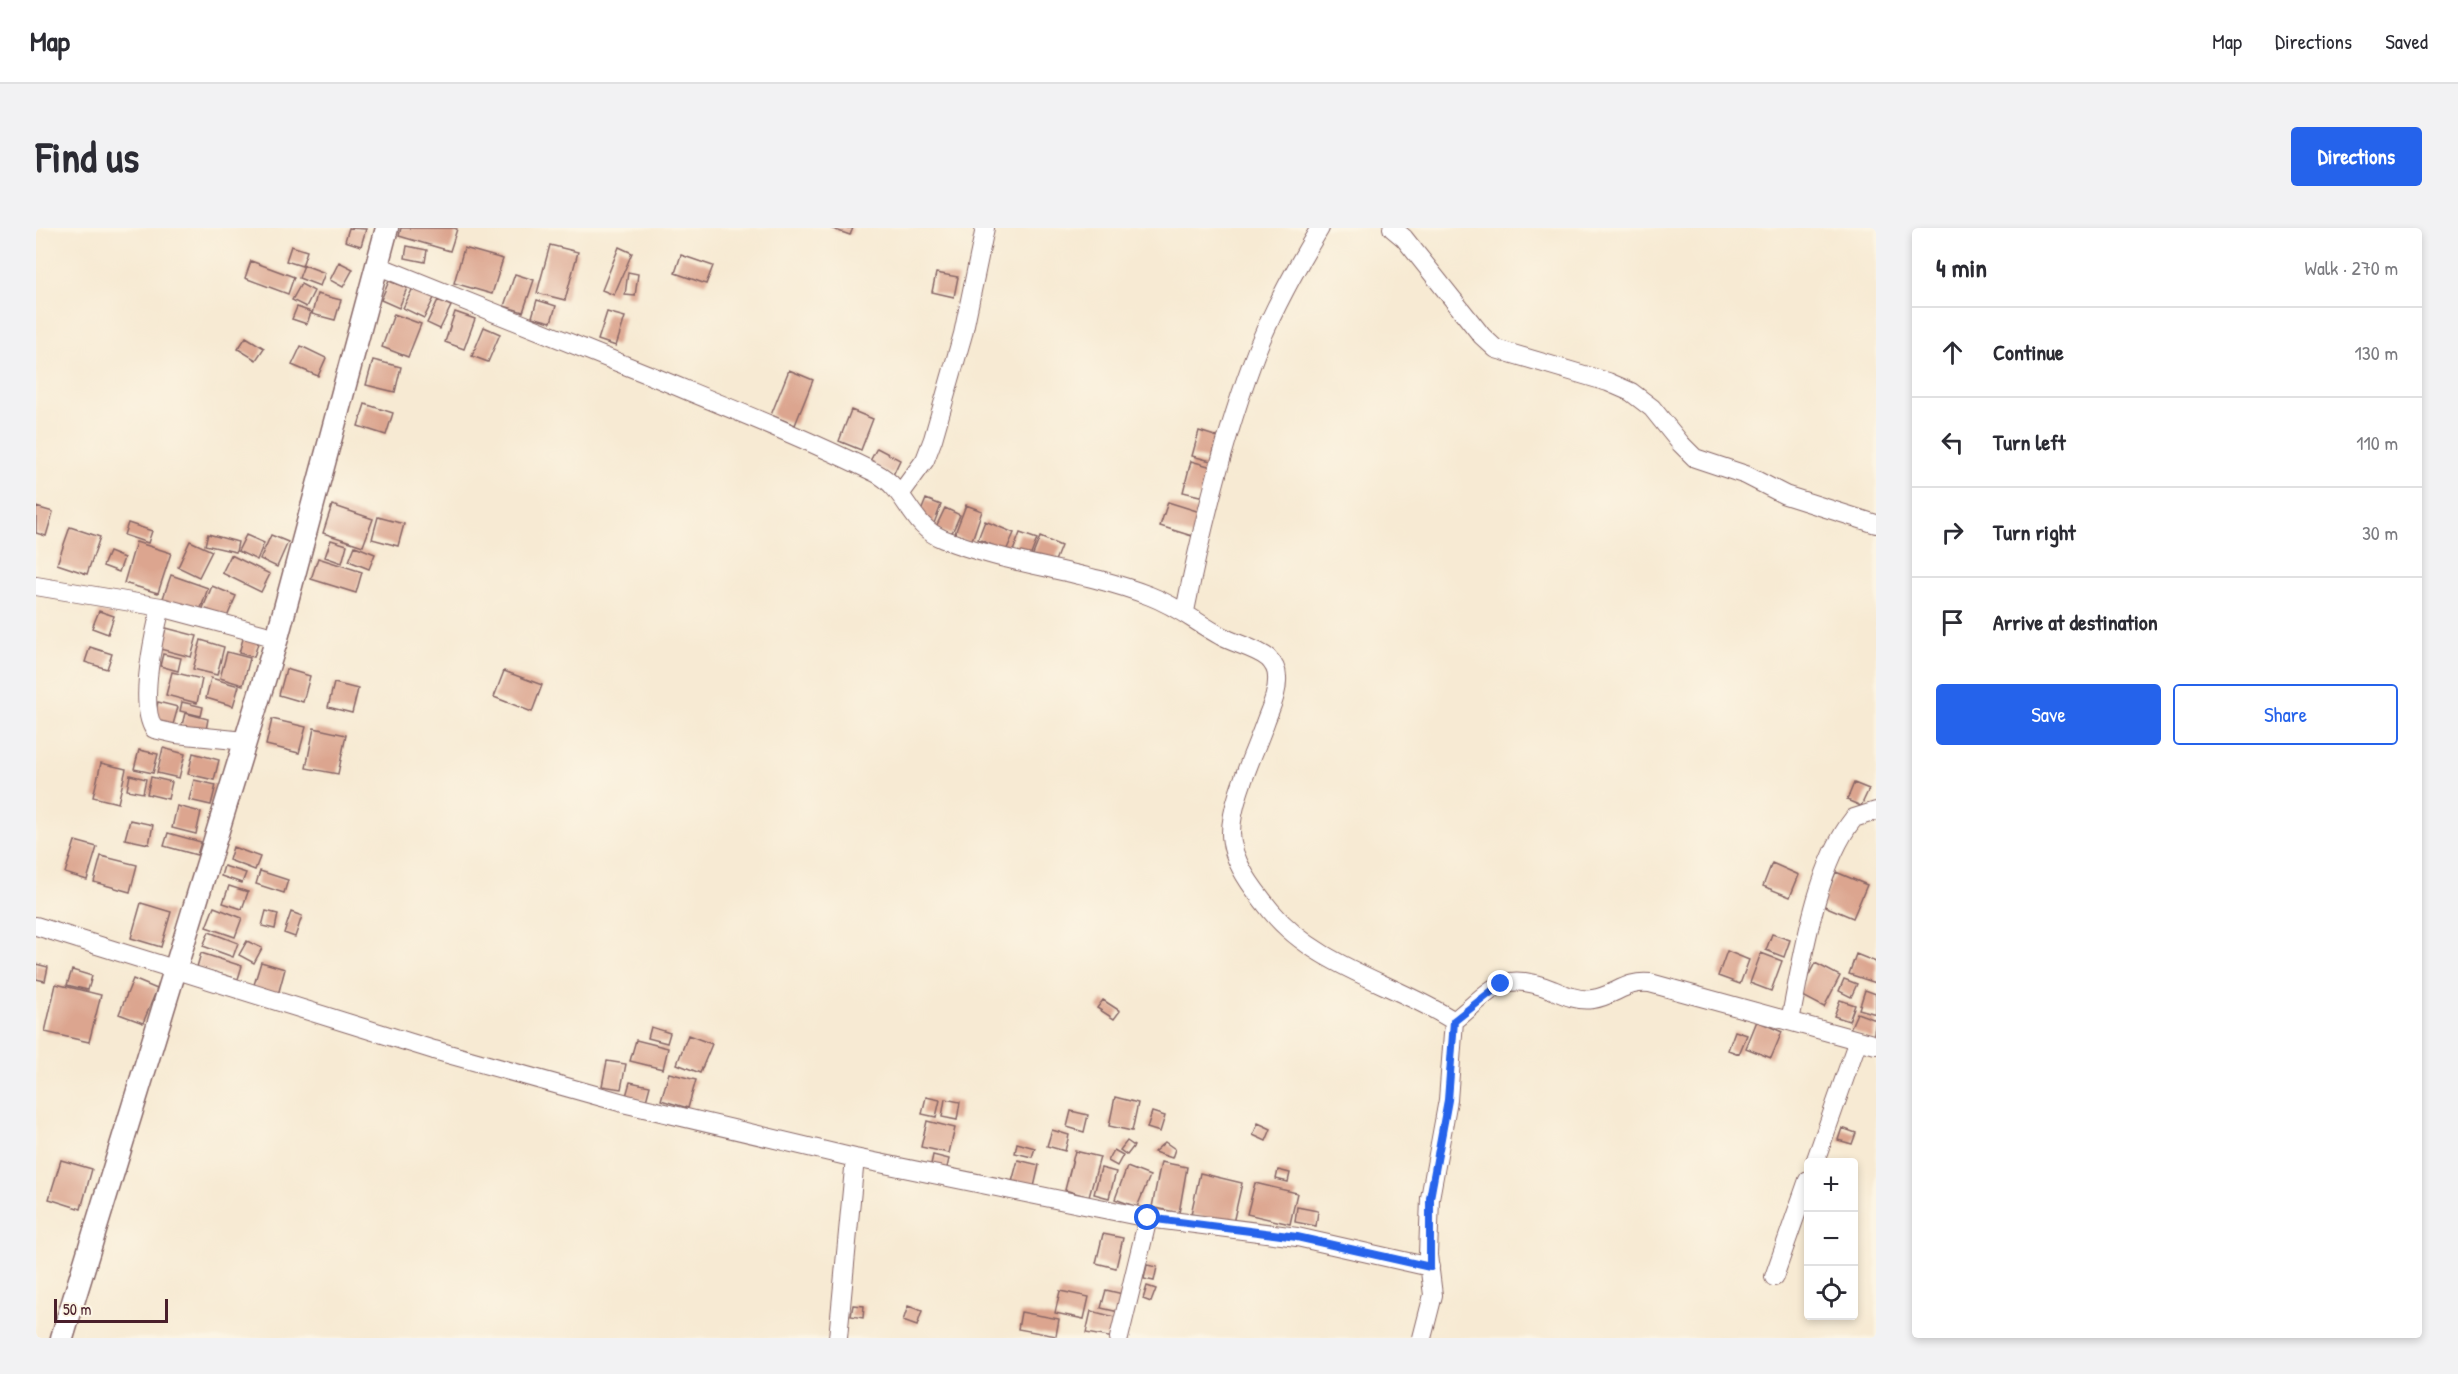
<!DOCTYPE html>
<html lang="en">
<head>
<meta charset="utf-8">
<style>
  body { margin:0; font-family:"Patrick Hand",sans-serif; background:#f2f2f3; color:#2b2b33 }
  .controls { position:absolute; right:18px; bottom:18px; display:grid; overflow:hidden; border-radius:6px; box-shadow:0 3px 9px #0003 }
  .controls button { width:54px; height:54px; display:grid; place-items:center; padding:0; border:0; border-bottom:2px solid #e1e1e2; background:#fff; color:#2b2b33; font:30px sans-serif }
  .scale { position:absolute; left:18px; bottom:15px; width:114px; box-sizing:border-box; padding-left:6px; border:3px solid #4a1f2b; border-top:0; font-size:16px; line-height:21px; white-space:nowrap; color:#4a1f2b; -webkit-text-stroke:4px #fcf5e5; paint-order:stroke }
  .stop { position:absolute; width:18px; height:18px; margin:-14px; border:4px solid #2563eb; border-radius:50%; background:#fff }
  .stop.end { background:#2563eb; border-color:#fff; box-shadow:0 2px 6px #0008 }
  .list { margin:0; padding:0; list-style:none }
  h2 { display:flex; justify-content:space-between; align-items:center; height:78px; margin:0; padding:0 24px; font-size:26px }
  h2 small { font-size:20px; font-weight:400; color:#7c7c81 }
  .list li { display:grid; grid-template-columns:39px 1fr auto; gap:18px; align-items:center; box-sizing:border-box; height:90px; padding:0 24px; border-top:2px solid #e1e1e2 }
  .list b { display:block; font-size:22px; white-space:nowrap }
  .list em { font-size:20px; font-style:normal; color:#7c7c81 }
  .actions { display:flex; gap:12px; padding:18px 24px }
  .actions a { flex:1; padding:14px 0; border:2px solid #2563eb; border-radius:6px; text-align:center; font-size:21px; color:#2563eb }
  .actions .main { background:#2563eb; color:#fff }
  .icon { flex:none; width:33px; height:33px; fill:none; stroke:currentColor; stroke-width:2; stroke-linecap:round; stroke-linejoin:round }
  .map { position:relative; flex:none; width:1840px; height:1110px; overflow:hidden; border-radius:6px }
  header { display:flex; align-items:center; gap:36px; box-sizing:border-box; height:84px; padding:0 30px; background:#fff; border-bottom:2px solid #e1e1e2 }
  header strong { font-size:28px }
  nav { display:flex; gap:33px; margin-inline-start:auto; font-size:21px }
  .intro { display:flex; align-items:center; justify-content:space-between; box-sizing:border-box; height:144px; padding:0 36px }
  h1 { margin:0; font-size:42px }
  .button { padding:15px 27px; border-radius:6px; background:#2563eb; color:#fff; font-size:21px; font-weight:700 }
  main { display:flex; gap:36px; padding:0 36px }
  aside { flex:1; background:#fff; border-radius:6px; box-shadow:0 3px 9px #0003 }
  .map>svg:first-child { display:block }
</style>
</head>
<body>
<header>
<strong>Map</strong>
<nav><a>Map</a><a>Directions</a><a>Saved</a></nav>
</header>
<div class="intro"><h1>Find us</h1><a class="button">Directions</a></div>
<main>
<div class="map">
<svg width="1840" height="1110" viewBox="0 0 1840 1110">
  <rect width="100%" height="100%" fill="#fcf5e5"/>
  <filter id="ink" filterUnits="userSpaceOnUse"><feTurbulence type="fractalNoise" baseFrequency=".0167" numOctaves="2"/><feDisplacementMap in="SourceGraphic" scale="12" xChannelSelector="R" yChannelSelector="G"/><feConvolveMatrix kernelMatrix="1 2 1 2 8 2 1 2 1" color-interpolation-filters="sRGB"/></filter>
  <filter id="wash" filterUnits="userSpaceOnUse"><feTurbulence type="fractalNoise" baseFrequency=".008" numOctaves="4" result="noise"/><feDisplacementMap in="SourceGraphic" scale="24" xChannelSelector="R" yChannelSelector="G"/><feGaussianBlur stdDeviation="1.35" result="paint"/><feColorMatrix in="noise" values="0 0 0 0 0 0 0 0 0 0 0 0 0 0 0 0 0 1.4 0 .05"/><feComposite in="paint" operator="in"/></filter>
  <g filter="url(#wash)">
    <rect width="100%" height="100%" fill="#f7ead3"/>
    <g id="blocks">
      <path fill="#dca58f" d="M 313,0 L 330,1 L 325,18 L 309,13 Z
        M 365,0 L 418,0 L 421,1 L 414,23 L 363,8 Z
        M 794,0 L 817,0 L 814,7 Z
        M 514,17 L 542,24 L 529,72 L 501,65 Z
        M 255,18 L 271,23 L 266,38 L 250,33 Z
        M 371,18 L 391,22 L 389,34 L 369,30 Z
        M 583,19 L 596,25 L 578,67 L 566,62 Z
        M 428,20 L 467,31 L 456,66 L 418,55 Z
        M 645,27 L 677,38 L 670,56 L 639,45 Z
        M 215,33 L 258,49 L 252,66 L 209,50 Z
        M 303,34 L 317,41 L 307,59 L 294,52 Z
        M 268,37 L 289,45 L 284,58 L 263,50 Z
        M 592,44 L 602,46 L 599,68 L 589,67 Z
        M 900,45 L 922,49 L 918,69 L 896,64 Z
        M 479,46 L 498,52 L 487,84 L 468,78 Z
        M 353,53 L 371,60 L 363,80 L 345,72 Z
        M 265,56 L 278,63 L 270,79 L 256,72 Z
        M 377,60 L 398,70 L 388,90 L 367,80 Z
        M 281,66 L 305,72 L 299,92 L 276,86 Z
        M 402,72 L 415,78 L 404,101 L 391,95 Z
        M 501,72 L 520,78 L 515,94 L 496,89 Z
        M 261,79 L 275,84 L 271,96 L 256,91 Z
        M 419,84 L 439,91 L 428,121 L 409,114 Z
        M 571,84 L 589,89 L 580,118 L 562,112 Z
        M 358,86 L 385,96 L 372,129 L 346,119 Z
        M 448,99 L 464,106 L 452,134 L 436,128 Z
        M 210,109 L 228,120 L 220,132 L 202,121 Z
        M 265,118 L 290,130 L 282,148 L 256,137 Z
        M 337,132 L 365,139 L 359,164 L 330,157 Z
        M 753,142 L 777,152 L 759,197 L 735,187 Z
        M 329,176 L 357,185 L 350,207 L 322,198 Z
        M 815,182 L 837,191 L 825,222 L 803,213 Z
        M 1163,203 L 1182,209 L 1175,233 L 1156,228 Z
        M 841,220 L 864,232 L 857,247 L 833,235 Z
        M 1155,233 L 1176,239 L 1168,269 L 1147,264 Z
        M 890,271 L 905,277 L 897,298 L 882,291 Z
        M 1132,274 L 1164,284 L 1156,308 L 1124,298 Z
        M 296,277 L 337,291 L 327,318 L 287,305 Z
        M 930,277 L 946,283 L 935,315 L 918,308 Z
        M 0,279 L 17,284 L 10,308 L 0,305 Z
        M 909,280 L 924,287 L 915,307 L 899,301 Z
        M 342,289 L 368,296 L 362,318 L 336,311 Z
        M 949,293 L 978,305 L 970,323 L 942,311 Z
        M 92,295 L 116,303 L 112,315 L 88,307 Z
        M 34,299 L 64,309 L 51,346 L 21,336 Z
        M 984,305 L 1001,311 L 994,329 L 977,323 Z
        M 172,306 L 202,314 L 200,324 L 169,317 Z
        M 210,307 L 228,315 L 221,332 L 202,323 Z
        M 235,307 L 252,314 L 241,339 L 224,331 Z
        M 1004,309 L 1025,318 L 1017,338 L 996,329 Z
        M 295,312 L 311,317 L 306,335 L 289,329 Z
        M 154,313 L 176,323 L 163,349 L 142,339 Z
        M 100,314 L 135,325 L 122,365 L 88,355 Z
        M 319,318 L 339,326 L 333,341 L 313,333 Z
        M 73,324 L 88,330 L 83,344 L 67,338 Z
        M 195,327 L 234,346 L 225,364 L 186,345 Z
        M 282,330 L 326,344 L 320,365 L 275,351 Z
        M 135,347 L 172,360 L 163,386 L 126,373 Z
        M 176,358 L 200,368 L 191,389 L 167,380 Z
        M 63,383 L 78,388 L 72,406 L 56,400 Z
        M 130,400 L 161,408 L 155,429 L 124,421 Z
        M 209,404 L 224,408 L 218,429 L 203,425 Z
        M 165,412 L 188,419 L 181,447 L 157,441 Z
        M 54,419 L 76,426 L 71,441 L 49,434 Z
        M 191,424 L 214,430 L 207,457 L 184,450 Z
        M 127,426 L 145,430 L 142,443 L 124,438 Z
        M 250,441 L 274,448 L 267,474 L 243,467 Z
        M 468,443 L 506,457 L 496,484 L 458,469 Z
        M 136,444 L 166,451 L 161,475 L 130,467 Z
        M 175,450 L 203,458 L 197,478 L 170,470 Z
        M 298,455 L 322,461 L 316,485 L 292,479 Z
        M 122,474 L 142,479 L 136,500 L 117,496 Z
        M 146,474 L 167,479 L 165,488 L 144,483 Z
        M 149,485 L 172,491 L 169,507 L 145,501 Z
        M 236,491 L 270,499 L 263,525 L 230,517 Z
        M 278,500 L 310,507 L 302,546 L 270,540 Z
        M 127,520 L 149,526 L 143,550 L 121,545 Z
        M 103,522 L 122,526 L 117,545 L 98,541 Z
        M 157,525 L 183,532 L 178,552 L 152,546 Z
        M 65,535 L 90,541 L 82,575 L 57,569 Z
        M 94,547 L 110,551 L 107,565 L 91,562 Z
        M 115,549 L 136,554 L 132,571 L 111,566 Z
        M 158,552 L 180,557 L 175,577 L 153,572 Z
        M 1818,555 L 1833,561 L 1825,578 L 1811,572 Z
        M 141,578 L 165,584 L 160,606 L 136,600 Z
        M 94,592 L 117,597 L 113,616 L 89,611 Z
        M 132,605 L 165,614 L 161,627 L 128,618 Z
        M 39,613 L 61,619 L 51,652 L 29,645 Z
        M 197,619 L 224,629 L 219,642 L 193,632 Z
        M 65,628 L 101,637 L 94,664 L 58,654 Z
        M 1736,635 L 1763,647 L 1754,669 L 1727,658 Z
        M 188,638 L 210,645 L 206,655 L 185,648 Z
        M 224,643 L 252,652 L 248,665 L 220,656 Z
        M 1800,644 L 1831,657 L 1817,690 L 1786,677 Z
        M 193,658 L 212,664 L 206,681 L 187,675 Z
        M 105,675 L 135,684 L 125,719 L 95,710 Z
        M 178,679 L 206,690 L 199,709 L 170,699 Z
        M 230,683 L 242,686 L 239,701 L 226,698 Z
        M 255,684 L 266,688 L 259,709 L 248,705 Z
        M 173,704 L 202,715 L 197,729 L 167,718 Z
        M 1736,706 L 1754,712 L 1748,729 L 1730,722 Z
        M 211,713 L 226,720 L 218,735 L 203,727 Z
        M 1691,723 L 1713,732 L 1704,756 L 1682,748 Z
        M 165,725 L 206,738 L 202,751 L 161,739 Z
        M 1725,725 L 1746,733 L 1735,763 L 1714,755 Z
        M 1820,726 L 1840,734 L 1840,755 L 1813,746 Z
        M 225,734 L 249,741 L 242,767 L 217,760 Z
        M 1779,735 L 1804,748 L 1788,779 L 1763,766 Z
        M 0,736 L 12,739 L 9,753 L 0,751 Z
        M 36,742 L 56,748 L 52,762 L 31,757 Z
        M 97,751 L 121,761 L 107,795 L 83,786 Z
        M 1808,751 L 1821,756 L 1815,769 L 1803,763 Z
        M 20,756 L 65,767 L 53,814 L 9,804 Z
        M 1829,762 L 1840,766 L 1840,786 L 1823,781 Z
        M 1067,772 L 1084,783 L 1078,791 L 1061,780 Z
        M 1804,772 L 1819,777 L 1813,793 L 1798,788 Z
        M 1821,785 L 1840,792 L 1837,811 L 1814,801 Z
        M 1721,793 L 1746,804 L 1735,830 L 1710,820 Z
        M 615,799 L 634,805 L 631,815 L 612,810 Z
        M 1699,803 L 1711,807 L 1703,826 L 1692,822 Z
        M 652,807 L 676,816 L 664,845 L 641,836 Z
        M 600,812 L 632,820 L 627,841 L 594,833 Z
        M 571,833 L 590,836 L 585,861 L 566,858 Z
        M 633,845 L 660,852 L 652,880 L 625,872 Z
        M 594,854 L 614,858 L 610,873 L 590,868 Z
        M 890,869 L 904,872 L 900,889 L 886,886 Z
        M 1079,869 L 1102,875 L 1096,903 L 1073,898 Z
        M 909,871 L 924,874 L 921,892 L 906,889 Z
        M 1035,883 L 1052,887 L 1048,904 L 1031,899 Z
        M 1116,884 L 1129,888 L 1124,904 L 1111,900 Z
        M 891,893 L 919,900 L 913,925 L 885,919 Z
        M 1222,895 L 1235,901 L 1230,913 L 1217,907 Z
        M 1806,900 L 1820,905 L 1816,916 L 1802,912 Z
        M 1016,902 L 1033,907 L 1029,923 L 1011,918 Z
        M 1091,913 L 1098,918 L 1091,927 L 1084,922 Z
        M 1129,914 L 1139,921 L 1136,930 L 1118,924 Z
        M 981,915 L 999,920 L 996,929 L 979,925 Z
        M 1078,922 L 1087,927 L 1081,938 L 1072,933 Z
        M 1039,923 L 1064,929 L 1053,969 L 1029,962 Z
        M 897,927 L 913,931 L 910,944 L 894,941 Z
        M 25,932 L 56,941 L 45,981 L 13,971 Z
        M 982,932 L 1003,937 L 998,959 L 976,954 Z
        M 1125,934 L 1151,939 L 1143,985 L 1116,979 Z
        M 1091,939 L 1114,948 L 1101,979 L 1079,971 Z
        M 1065,940 L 1080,944 L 1073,970 L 1058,966 Z
        M 1242,942 L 1254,945 L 1252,954 L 1240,951 Z
        M 1164,945 L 1206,955 L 1197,995 L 1155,986 Z
        M 1219,955 L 1261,965 L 1254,996 L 1211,986 Z
        M 1261,979 L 1282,983 L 1280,998 L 1259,994 Z
        M 1067,1006 L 1087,1010 L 1080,1040 L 1060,1035 Z
        M 1111,1037 L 1121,1039 L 1118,1053 L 1108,1051 Z
        M 1111,1058 L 1120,1061 L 1115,1074 L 1107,1071 Z
        M 1070,1062 L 1087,1066 L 1083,1084 L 1065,1080 Z
        M 1024,1063 L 1053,1069 L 1048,1091 L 1019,1085 Z
        M 817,1077 L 828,1078 L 827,1090 L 815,1088 Z
        M 872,1078 L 886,1083 L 881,1098 L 867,1093 Z
        M 1055,1083 L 1083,1090 L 1078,1110 L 1050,1105 Z
        M 985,1084 L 1023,1091 L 1020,1108 L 982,1101 Z"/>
    </g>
  </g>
  <g filter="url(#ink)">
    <use href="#blocks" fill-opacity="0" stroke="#876666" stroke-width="1.5"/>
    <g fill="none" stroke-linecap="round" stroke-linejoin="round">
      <g stroke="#876666" stroke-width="20">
        <path id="minor" d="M 1356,0 L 1368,10 L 1446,108 L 1460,121 L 1572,154 L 1595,164 L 1616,180 L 1645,216 L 1659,230 L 1710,247 L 1749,267 L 1840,296
          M 340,37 C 432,74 524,111 616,148 C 691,179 767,209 840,245 C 871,261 874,298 907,311 C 974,337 1047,342 1114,368 C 1143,379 1159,394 1185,408 C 1199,416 1220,420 1232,430 C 1237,435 1241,442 1241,449 C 1242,464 1235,479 1230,492 C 1219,524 1195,572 1195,605 C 1195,633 1218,662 1235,683 C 1281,739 1359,755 1418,793
          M 865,265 L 889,232 L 897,211 L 927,106 L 949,0
          M 0,358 L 125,379 L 241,410
          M 125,379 C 118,407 102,476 118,501 L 140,506 L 209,513
          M 1149,383 C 1166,299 1186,216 1216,135 C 1233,88 1258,43 1284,0
          M 0,698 L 398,822 L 591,876 L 819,930 L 1112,990 L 1261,1009 L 1394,1039
          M 1754,793 C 1766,734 1780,637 1818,590 L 1840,583
          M 1779,934 L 1822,812
          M 1738,1049 L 1772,952
          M 802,1110 L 819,930
          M 1083,1110 L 1112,990
          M 1386,1110 L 1397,1067 L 1392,1027 L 1394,970 L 1412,872 L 1418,793 C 1458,761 1464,741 1517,762 C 1530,768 1543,773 1557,771 C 1578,768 1591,752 1614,755 L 1840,817"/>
      </g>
      <g stroke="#876666" stroke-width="25">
        <path id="tertiary" d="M 26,1110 L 241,410 L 351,0"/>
      </g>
      <use href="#minor" stroke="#fff" stroke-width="18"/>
      <use href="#tertiary" stroke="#fff" stroke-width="22"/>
    </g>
  </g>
  <g fill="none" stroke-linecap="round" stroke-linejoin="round" filter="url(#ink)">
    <path stroke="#2563eb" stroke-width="8" d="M 1112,990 L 1261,1009 L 1394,1039 L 1394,970 L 1412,872 L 1418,793 L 1465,756"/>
  </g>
</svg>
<div class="controls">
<button>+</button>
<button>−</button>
<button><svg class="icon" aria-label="locate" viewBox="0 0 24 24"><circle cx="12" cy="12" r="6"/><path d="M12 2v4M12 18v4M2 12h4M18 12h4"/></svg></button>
</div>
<div class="scale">50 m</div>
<div class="stop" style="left:1112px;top:990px"></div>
<div class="stop end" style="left:1465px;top:756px"></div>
</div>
<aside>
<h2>4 min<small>Walk · 270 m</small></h2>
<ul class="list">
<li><svg class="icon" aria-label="ahead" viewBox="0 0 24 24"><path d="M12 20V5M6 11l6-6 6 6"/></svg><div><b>Continue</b></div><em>130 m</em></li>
<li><svg class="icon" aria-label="left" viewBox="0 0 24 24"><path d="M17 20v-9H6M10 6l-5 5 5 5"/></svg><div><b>Turn left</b></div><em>110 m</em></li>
<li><svg class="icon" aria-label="right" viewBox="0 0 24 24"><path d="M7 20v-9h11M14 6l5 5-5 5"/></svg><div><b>Turn right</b></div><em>30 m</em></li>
<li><svg class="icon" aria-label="arrive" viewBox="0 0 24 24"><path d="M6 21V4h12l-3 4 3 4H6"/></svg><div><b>Arrive at destination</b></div></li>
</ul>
<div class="actions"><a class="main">Save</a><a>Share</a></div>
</aside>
</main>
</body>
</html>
